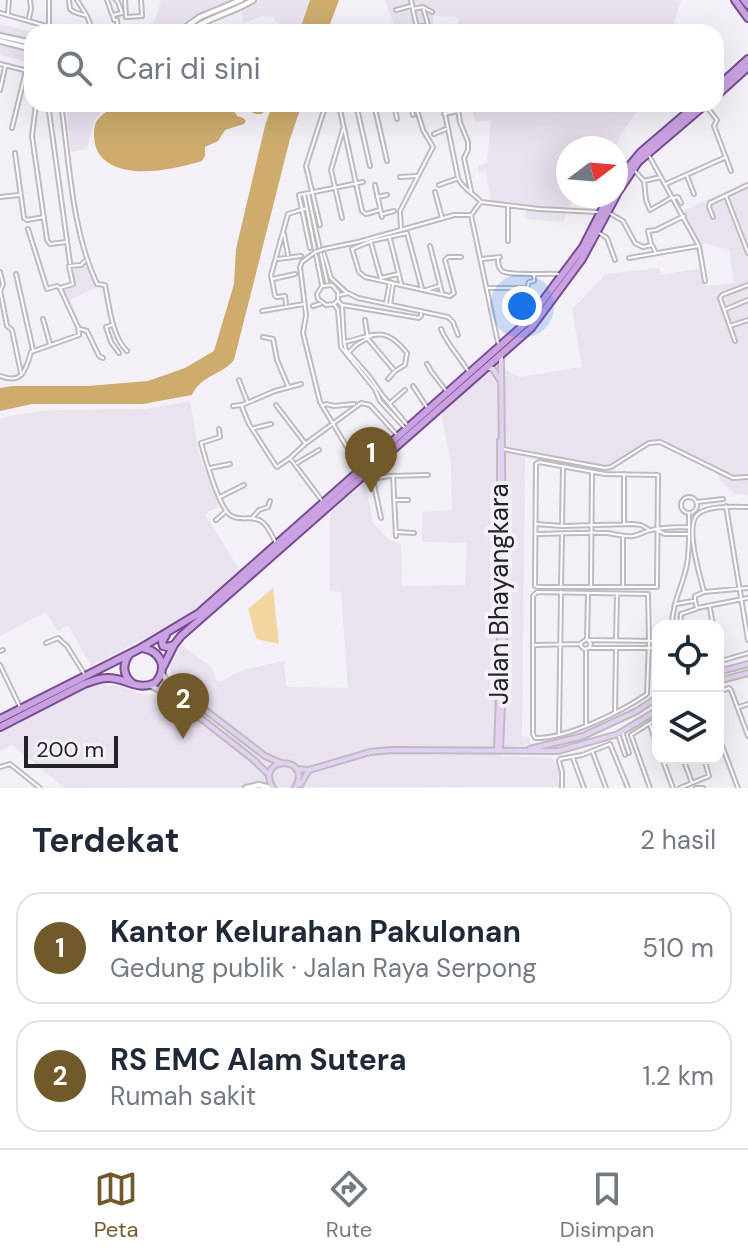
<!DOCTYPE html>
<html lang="id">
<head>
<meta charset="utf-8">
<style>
  body { margin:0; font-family:"DM Sans",sans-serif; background:#f6f6f7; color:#1f2937 }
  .controls { position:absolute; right:24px; bottom:24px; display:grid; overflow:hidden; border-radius:16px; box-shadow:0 8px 32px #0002 }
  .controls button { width:72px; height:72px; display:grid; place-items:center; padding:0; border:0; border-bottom:2px solid #e0e1e3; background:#fff; color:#1f2937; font:40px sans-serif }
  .compass { position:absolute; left:556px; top:136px; width:72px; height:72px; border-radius:50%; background:#fff; box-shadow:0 8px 32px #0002; rotate:74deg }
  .scale { position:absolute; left:24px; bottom:20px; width:94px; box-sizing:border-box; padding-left:8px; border:4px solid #242225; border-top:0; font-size:22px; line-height:28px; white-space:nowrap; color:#242225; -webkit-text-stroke:6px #f4f0f7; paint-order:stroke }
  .you { position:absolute; left:522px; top:306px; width:28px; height:28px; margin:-20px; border:6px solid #fff; border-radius:50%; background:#1a73e8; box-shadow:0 0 0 12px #1a73e833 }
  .badge { display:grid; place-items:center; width:52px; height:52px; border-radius:50%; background:#72592a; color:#fff; font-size:26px; font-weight:700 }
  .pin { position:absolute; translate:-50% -66px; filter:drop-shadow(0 2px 4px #0008) }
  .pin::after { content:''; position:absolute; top:42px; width:28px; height:24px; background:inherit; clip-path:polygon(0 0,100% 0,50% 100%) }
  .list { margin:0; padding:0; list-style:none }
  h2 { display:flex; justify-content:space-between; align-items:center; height:104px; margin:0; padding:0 32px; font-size:34px }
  h2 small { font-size:26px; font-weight:400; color:#747a83 }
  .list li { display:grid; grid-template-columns:52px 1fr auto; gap:24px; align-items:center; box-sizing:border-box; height:112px; margin:0 16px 16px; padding:0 16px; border:2px solid #e0e1e3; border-radius:24px }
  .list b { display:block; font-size:30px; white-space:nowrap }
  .list p { margin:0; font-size:26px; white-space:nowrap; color:#747a83 }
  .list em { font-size:26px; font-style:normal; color:#747a83 }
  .icon { flex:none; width:44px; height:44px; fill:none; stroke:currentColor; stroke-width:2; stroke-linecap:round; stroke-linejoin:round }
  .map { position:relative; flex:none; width:748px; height:788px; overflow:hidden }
  .search { position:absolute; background:#fff; box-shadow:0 8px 32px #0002; left:24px; right:24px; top:24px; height:88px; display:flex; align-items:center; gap:20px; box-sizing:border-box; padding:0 28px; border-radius:24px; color:#747a83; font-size:30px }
  .sheet { height:360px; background:#fff }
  nav { display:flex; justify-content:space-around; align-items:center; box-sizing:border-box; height:112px; border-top:2px solid #e0e1e3; background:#fff; font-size:22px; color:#747a83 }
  nav a { display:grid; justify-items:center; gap:4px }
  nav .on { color:#72592a }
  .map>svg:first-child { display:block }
</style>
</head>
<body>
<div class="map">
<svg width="748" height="788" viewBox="0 0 748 788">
  <rect width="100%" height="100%" fill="#f4f0f7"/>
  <path fill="#e9e2ef" d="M 161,0 L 238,0 L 201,14 L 177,32 L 147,32 L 153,26 Z
    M 257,0 L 310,0 L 299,32 L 288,32 L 283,30 L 273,17 L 263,16 L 243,23 L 241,10 Z
    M 385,0 L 681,0 L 673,27 L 673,32 L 460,32 L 458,17 L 433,16 L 434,32 L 396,32 Z
    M 0,24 L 32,32 L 32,63 L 0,55 Z
    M 66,104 L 109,104 L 94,121 L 87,149 L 71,152 Z
    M 466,104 L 640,104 L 642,105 L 624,130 L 615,148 L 568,148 L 568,196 L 575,196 L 567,209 L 564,222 L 526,219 L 526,208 L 491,205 L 486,171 L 479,172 L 478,167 L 487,162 L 491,120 L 476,122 L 471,108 L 466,108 Z
    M 748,181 L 748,495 L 735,494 L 726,486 L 716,473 L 660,445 L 651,444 L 613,469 L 604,471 L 525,458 L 522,737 L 530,738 L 530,745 L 505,747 L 501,756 L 551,757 L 561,774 L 557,777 L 560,787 L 64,788 L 12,745 L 0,751 L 0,732 L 87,687 L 106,684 L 122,687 L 141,694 L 162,695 L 172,678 L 170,666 L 182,645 L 211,667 L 217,681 L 222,681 L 242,670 L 284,661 L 286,687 L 348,688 L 341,592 L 330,591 L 330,514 L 364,479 L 373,523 L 387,538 L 401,545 L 402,586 L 465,585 L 467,543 L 422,542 L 422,512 L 452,510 L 451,463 L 441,413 L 505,354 L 505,370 L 520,377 L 582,367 L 572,309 L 606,274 L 660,268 L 661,275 L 703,268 L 707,286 L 734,283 L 729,250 L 696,241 L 682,211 Z
    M 85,263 L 98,287 L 68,301 L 63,289 L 75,283 L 70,267 L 81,266 Z
    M 190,401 L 199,454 L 219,506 L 205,514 L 241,572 L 195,612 L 91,666 L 68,625 L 58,631 L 46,612 L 0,636 L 0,419 L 9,416 L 52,410 L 147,409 Z"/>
  <path fill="#f3d59f" d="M 273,588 L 279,644 L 257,639 C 252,629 252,619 248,609 Z"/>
  <path fill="#cdac6e" d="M 310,0 L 339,0 L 327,32 L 299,32 Z
    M 121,104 L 137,104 L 139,108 L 145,107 L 150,104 L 240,104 L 260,109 L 267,104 L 302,104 L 290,139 L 234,360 C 221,376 202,374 192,395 L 143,404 L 32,404 L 0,411 L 0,388 L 12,386 L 88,386 L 148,381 L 185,368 L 214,351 L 234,284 L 236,249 L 265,126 L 271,108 L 261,114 L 256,114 L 244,109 L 234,110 L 237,116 L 243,118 L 246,121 L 244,124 L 225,130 L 218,141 L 205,147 L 205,156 L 202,161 C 178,168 148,175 123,169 C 105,164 94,154 94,134 C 94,130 94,127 96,122 C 101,114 112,108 121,104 Z"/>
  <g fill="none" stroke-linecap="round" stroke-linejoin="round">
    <g stroke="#bebbc1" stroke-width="6">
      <path id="minor" d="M 69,0 L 70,9 L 74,12 L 87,16 L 93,32
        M 77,0 L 87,16
        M 107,0 L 112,14
        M 116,0 L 118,2 L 122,13 L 113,15 L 114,20 L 117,20 L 118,32
        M 125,0 L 126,17 L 142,16 L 141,0
        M 411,0 L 413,9 L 423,7 L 432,12
        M 396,10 L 411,6
        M 413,10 L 417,27
        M 0,13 L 68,32
        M 8,14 L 9,0
        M 29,18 L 31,9 L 30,0
        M 400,30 L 428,25 L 423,7
        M 435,30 L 435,32
        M 49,32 L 49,0
        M 0,64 L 32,72
        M 716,75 L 721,82
        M 0,90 L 5,67
        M 36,104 L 32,136 L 47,240 L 50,244 L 66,242
        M 48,104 L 70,263
        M 61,104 C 70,164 71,228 97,284 L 105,285 C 109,305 112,337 127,351
        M 342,104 L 340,110 L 362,211 L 366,214 L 380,210
        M 356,104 L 370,166
        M 374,104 L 387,161
        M 394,104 L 397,119
        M 411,104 L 413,115
        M 443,104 L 458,178 C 462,189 474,193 481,202 L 539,209 L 597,212
        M 457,104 L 460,122 L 468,142 L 468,150 L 464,158 L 471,191
        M 706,106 L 717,120 L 714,126 L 731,171
        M 444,114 L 458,111
        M 12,128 L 26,71
        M 434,134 L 446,129
        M 15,153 L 24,218 L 27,220 L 44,217
        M 648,154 L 699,246 L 705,281
        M 634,170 L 644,181 L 661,177
        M 687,176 L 694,194
        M 400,177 L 417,176
        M 644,181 L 646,200 L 650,210 L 671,198
        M 666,184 L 726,157
        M 375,185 L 382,217
        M 439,185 L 456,179
        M 435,192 L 442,218
        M 304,194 L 322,285
        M 308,194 L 327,282
        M 726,196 L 748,253
        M 0,197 L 19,195
        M 377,197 L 387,195
        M 674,198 L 678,197 L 681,203
        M 383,214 L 394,211
        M 472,214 L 480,203
        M 611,214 L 623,221 L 635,243 L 643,247 L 652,245 L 656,253
        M 713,217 L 709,207 L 710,203 L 748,185
        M 342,218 L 331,170 L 343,129
        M 320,225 L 306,166 L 326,104
        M 28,229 L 47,289 L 57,286 L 60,288 L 73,284 L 69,266 L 81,265 L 85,261
        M 401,229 L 400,211 L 433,147 L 423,130 L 415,104
        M 598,232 L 607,238 L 615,260
        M 284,234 L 288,255
        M 390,239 L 401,283
        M 508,241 L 508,207
        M 371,243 L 381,279
        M 651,244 L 648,231 L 656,230 L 684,216
        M 430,246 L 442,293
        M 310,248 L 299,195 L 363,182
        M 324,249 L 358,242 L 454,215 L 471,215 L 498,343
        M 314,253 L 302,262 L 300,267 L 306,315 L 303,333 L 320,402 L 360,469
        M 324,254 L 331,278 L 347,293
        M 498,258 C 498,263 498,268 502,271 C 510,276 547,273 558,274
        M 629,258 L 698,246
        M 278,259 L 301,256
        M 482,259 L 500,257
        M 0,272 L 3,284 L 1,289
        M 16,274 L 33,350
        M 381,278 L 398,274
        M 273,279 L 295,274
        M 488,288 L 527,288 L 529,282 L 534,281 L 534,274
        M 422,289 L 407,233 L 371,241 L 352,249 L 359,272 L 365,277 L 450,296 L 454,293 L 445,260 L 448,257 L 461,257
        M 0,290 L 7,326 L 12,330 L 21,373
        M 426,290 L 439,286
        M 340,295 L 348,293 L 358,298 L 448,317 L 453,322 L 458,335
        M 338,301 L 342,305 L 344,342 L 346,350 L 369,376 L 383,396 L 408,426
        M 386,303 L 390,282
        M 286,304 L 285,296 L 277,297 L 275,296 L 271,275 L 288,214 L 307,208
        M 334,304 L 326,305 L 318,299 L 317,294 L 322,286 L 332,285 L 338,292 L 338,300 L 334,304 L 338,310 L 341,347 L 375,389 L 380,401 L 404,427
        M 343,305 L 419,318 L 421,316 L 421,311
        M 390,305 L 393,284
        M 313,306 L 320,304
        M 724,310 L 748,300
        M 262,311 L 304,304
        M 43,319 L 50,344
        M 365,320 L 368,339 L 393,369
        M 112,325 L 106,327 L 111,342 L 119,353
        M 730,326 L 748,320
        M 80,329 L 87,331 L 99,356 L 103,358
        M 441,329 C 446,343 460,357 468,371
        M 263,337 L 273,339 L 277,360 L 288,386
        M 735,341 L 720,298 L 722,295 L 748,285
        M 345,342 C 375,335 385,325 407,353 L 405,365 L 395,371 L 388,379
        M 349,352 L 356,345 L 373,335
        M 427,364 L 431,371 L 447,392
        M 0,376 C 23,385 26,369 31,352 L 79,335 L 78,327 L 60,288
        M 239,380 L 247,401
        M 301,384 L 275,391 L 242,405 L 242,407 L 249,424 L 276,466 L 277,467 L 290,458 L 323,502
        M 413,386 L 428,409
        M 390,403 L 405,390
        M 276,405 L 305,443
        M 233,406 L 241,405
        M 322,406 L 326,404 L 334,406 L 354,404
        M 254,428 L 271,424
        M 219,429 L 220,437 L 201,443 C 205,458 219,507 230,515 C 240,522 252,515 261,521 C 268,525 272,536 276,543
        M 503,449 L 605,468 L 611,467 L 649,443 L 660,442 L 733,478 L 748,477
        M 290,458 L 305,444 L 361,403 L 370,405 L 398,436
        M 539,462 L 605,474 L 658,475 L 657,587 L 538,587 L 535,586 L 536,464 Z
        M 297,463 L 319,450
        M 210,468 L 230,464
        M 369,473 L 374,485 L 381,518
        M 393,476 L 396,536
        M 372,479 L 389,476 L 428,475
        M 220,497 L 244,485
        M681 505a8 8 0 1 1 16 0a8 8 0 1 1-16 0Z
        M 395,500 L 408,500
        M 697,502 L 723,499
        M 726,506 L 748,640
        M 253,517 L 259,510 L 268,507 L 270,501
        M 216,520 L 225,512
        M 624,523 L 624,474
        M 536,524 L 562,526 L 632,524 L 641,525 L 648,529
        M 562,525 L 563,467
        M 659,531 L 665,534 L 688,534
        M 397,532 L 414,533
        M 537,534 C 560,534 584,532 607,533 C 616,534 624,537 633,536 C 640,535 645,531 651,530 C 663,527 676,527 689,527
        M 591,586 L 592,472
        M 561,587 L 562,534
        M 623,587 L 623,538
        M 748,588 L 704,592 L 695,596 L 695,601 L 697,608 L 748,598
        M 537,592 L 648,594 L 649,641 L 647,694 C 621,712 566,739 535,738 L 533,734 L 533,596 Z
        M 704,592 C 700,576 685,527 697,515 C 707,505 735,507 748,507
        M 676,604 L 693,601
        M 710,608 L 713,626
        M 672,626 C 672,602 683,586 687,564 C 690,547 689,530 689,513
        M 680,626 L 681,614 L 696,609
        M 587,639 L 581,643 L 581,646 L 584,649 L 589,648 L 591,644 L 587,639 L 588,593
        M 589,640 L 658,641
        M 616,640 L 617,594
        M 46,643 L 58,638 L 67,646 L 85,675
        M 535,645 L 581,644
        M 591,648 L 658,648
        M 0,651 L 3,650
        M 718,651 L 720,660
        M 718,662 L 748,653
        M 0,665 L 20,707
        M 718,692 L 729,688 L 731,690 L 748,736
        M 739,707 L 748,704
        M 615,712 L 616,650
        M 586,724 L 586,651
        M 650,725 L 658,748
        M 622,732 L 629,753
        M 559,733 L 561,592
        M 718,735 L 738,788
        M 619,737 L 625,755
        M 593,753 L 606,788
        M 573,758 L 584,788
        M 662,758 L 673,788
        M 683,758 L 692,783
        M 0,767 L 10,764 L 40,788
        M 562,788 L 562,772 L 559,761 L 560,759 L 582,755 L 610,744 L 628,788
        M 650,788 L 631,735 L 658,718
        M 680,788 L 709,776 L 704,758
        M 696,788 L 703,788"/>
    </g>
    <g stroke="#bebbc1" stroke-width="8">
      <path id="tertiary" d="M 179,32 L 200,17 L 241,0
        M 188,32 C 208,17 232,13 253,0
        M 0,36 L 32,43
        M 0,41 L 32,49
        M 246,788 L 259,785 L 271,788"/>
    </g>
    <g stroke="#bebbc1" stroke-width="8">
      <path id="secondary" d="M 487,367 L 493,369 L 500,380
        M 718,672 L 748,664
        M 162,673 L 166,680 L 265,756 L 281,763
        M 718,681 L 748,673
        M 151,686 L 171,695 L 254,760 L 269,775
        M 530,749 L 583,736 L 637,711 L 658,697
        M 497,750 L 500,666 L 500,441
        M 500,750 L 504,661 L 501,356
        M 296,769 L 309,770 L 370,752 L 392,750 L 558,751 L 618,734 L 658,710
        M 300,785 L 309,770
        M 273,788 C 254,755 314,755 295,788"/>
    </g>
    <g stroke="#784d94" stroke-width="10">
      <path id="primary" d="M 735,0 L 748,18
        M 744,0 L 748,5
        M 716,88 L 748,59
        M 716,96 L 748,67
        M 616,182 L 641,152 L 697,104
        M 616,195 L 638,162 L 706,104
        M 166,635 L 162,642 L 163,646 L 167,647 L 174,645
        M 129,655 C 122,665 123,675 132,683
        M 163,667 L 174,645 L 181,636 L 531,328 L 582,259 L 616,196
        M 0,719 L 139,649 L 199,613 L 527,322 L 583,247 L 609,196
        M 0,727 L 84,684 C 92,681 101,677 110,678 C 127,679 138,691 155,683 C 168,669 162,651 142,648"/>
    </g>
    <use href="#minor" stroke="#fff" stroke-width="2"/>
    <use href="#tertiary" stroke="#fff" stroke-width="4"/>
    <use href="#secondary" stroke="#e4d0f1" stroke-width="4"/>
    <use href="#primary" stroke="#caa2e2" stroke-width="6"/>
    <g stroke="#bebbc1" stroke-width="6" stroke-linecap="butt">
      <path id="minor-bridge" d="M 315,252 L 324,249"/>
    </g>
    <use href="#minor-bridge" stroke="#fff" stroke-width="2"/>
  </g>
  <g text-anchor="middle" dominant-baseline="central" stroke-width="8" stroke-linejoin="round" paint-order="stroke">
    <g font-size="26" fill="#242225" stroke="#f4f0f7">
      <text transform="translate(499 594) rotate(-90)">Jalan Bhayangkara</text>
    </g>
  </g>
</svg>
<div class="controls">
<button><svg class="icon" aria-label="locate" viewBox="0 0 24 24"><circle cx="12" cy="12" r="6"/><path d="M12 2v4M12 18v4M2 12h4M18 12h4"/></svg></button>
<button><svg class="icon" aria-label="layers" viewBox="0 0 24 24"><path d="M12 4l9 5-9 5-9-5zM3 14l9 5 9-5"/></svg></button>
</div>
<svg class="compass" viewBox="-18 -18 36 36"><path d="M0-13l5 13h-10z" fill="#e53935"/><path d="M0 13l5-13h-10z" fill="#747a83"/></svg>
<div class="scale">200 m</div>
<div class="you"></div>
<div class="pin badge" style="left:371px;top:493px">1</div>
<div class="pin badge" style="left:183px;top:739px">2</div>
<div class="search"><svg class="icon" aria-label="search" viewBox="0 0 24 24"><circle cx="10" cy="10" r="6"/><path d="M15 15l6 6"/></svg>Cari di sini</div>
</div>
<section class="sheet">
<h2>Terdekat<small>2 hasil</small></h2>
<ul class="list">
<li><span class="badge">1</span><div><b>Kantor Kelurahan Pakulonan</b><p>Gedung publik · Jalan Raya Serpong</p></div><em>510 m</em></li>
<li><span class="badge">2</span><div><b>RS EMC Alam Sutera</b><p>Rumah sakit</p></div><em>1.2 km</em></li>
</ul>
</section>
<nav>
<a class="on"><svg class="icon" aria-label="map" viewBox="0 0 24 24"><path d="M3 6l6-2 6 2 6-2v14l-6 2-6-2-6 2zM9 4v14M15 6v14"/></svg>Peta</a>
<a><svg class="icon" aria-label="directions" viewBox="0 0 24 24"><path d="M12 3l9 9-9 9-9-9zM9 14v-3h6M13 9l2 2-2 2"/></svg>Rute</a>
<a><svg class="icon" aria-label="saved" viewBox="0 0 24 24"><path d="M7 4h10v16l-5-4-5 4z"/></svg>Disimpan</a>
</nav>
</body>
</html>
